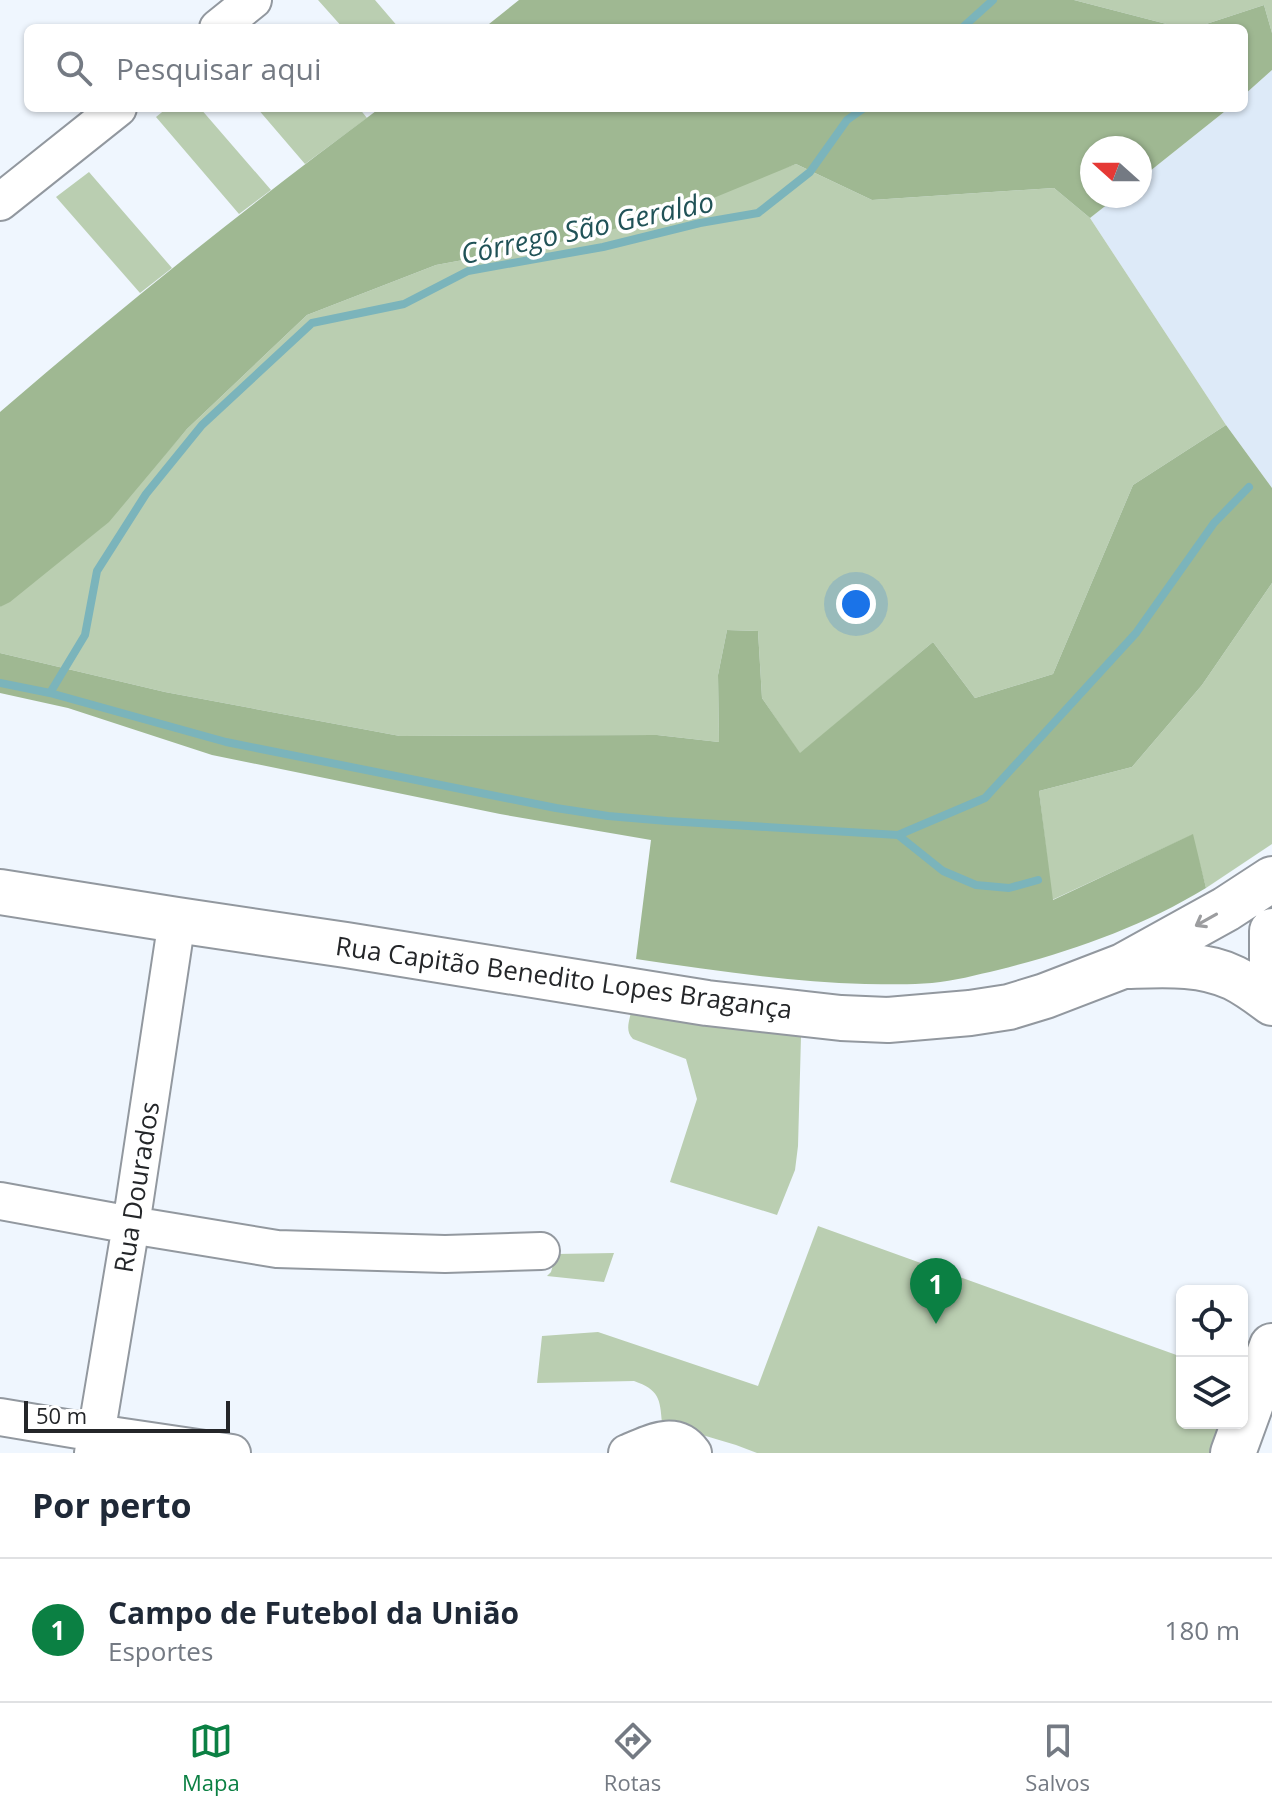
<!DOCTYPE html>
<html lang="pt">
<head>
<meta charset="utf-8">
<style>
  body { margin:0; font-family:"Open Sans",sans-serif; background:#f6f6f7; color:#1f2937 }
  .controls { position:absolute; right:24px; bottom:24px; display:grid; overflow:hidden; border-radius:12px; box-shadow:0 2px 6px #0004 }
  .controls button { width:72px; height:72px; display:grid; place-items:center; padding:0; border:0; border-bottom:2px solid #e0e1e3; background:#fff; color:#1f2937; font:40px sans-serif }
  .compass { position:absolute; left:1080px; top:136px; width:72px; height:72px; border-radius:50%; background:#fff; box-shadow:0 2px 6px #0004; rotate:291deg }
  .scale { position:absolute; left:24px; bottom:20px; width:206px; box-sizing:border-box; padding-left:8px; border:4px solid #242629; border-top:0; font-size:22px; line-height:28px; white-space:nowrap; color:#242629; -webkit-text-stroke:6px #fff; paint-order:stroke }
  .you { position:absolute; left:856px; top:604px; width:28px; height:28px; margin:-20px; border:6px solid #fff; border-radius:50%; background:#1a73e8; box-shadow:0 0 0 12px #1a73e833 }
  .badge { display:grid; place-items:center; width:52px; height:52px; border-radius:50%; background:#0b8043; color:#fff; font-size:26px; font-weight:700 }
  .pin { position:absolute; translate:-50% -66px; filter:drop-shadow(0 2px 4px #0008) }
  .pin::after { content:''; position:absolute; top:42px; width:28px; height:24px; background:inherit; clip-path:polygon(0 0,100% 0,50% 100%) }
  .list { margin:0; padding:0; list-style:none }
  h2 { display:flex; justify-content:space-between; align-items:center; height:104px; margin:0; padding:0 32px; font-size:34px }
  h2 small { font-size:26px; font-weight:400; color:#747a83 }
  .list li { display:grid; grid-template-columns:52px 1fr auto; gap:24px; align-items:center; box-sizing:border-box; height:144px; padding:0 32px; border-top:2px solid #e0e1e3 }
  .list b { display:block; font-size:30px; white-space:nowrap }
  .list p { margin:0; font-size:26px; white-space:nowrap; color:#747a83 }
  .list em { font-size:26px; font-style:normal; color:#747a83 }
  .icon { flex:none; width:44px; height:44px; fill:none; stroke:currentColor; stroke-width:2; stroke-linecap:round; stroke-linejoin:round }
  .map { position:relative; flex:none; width:1272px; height:1453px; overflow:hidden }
  .search { position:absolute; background:#fff; box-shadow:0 2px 6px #0004; left:24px; right:24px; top:24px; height:88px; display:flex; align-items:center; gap:20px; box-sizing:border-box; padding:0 28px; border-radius:12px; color:#747a83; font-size:30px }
  .sheet { height:248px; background:#fff }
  nav { display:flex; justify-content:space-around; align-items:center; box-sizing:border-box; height:112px; border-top:2px solid #e0e1e3; background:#fff; font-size:22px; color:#747a83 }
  nav a { display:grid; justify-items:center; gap:4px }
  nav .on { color:#0b8043 }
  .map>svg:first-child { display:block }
</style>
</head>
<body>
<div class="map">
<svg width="1272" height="1453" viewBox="0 0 1272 1453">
  <rect width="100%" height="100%" fill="#eff6fe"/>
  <path fill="#ddeaf8" d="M 1272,70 L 1272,488 L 1226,425 L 1090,218 L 1118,196 L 1140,196 L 1140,179 L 1229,108 L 1244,108 L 1244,95 Z"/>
  <path fill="#baceb1" d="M 318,0 L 375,0 L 399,28 L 343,28 Z
    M 1074,0 L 1272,0 L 1272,33 L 1264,5 L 1194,28 L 1182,28 Z
    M 167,108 L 200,108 L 271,190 L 239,214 L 156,117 Z
    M 257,108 L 359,108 L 367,118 L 305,164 Z
    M 796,164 L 872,200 L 1054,188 L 1090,218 L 1226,425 L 1133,485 L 1053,674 L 975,698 L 933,642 L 800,754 L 762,698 L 758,631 L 727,630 L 718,675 L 719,742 L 657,735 L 400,736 L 165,692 L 0,653 L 0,607 L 102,527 L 187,429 L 307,315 L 436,265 L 588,237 Z
    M 89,172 L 172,268 L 140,293 L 56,197 Z
    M 1272,583 L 1272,844 L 1206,888 L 1192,835 L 1052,900 L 1039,791 L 1132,767 L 1202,685 Z
    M 631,1012 L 801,1037 L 798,1146 L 795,1170 L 777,1215 L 670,1182 L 697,1099 L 686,1059 L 633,1039 C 625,1031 629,1022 631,1012 Z
    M 818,1226 L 1182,1357 L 1182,1423 L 1234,1423 L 1223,1453 L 757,1453 L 736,1445 L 662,1423 C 660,1398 659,1390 634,1381 L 537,1383 L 542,1336 L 598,1332 L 758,1386 Z
    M 614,1253 L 604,1282 L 547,1276 L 551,1272 L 556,1254 Z"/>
  <path fill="#9fb892" d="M 519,0 L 1074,0 L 1182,28 L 484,28 Z
    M 1264,5 L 1272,33 L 1272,70 L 1244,95 L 1244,28 L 1194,28 Z
    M 380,108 L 1229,108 L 1140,179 L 1140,148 L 1092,148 L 1092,196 L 1118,196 L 1090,218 L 1054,188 L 872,200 L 796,164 L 711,199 L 588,237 L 436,265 L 307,315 L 187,429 L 109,522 L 10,602 L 0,607 L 0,412 C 123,306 249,205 380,108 Z
    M 1226,425 L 1272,488 L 1272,583 L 1202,685 L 1132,767 L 1039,791 L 1053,900 L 1193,834 L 1206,888 C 1142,927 1070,952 998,970 C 976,975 954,981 932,983 C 910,985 887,984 865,984 C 788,982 712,970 636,959 L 651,840 L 500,814 L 212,755 L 68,708 L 0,693 L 0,653 L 165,692 L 400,736 L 657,735 L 719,742 L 718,675 L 727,630 L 758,631 L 762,698 L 800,753 L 933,642 L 975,698 L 1053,674 L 1133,485 Z"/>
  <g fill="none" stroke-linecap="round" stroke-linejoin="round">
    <path stroke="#7bb4bb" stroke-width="8" d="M 962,28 L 993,0
      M 0,683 L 50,693 L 226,742 L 556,808 L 608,816 L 667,821 L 898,835 L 943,871 L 976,885 L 1009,888 L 1038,880
      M 50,693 L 85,635 L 97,571 L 146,494 L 202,425 L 312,323 L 404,304 L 468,271 L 603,247 L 700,223 L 758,213 L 810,172 L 847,120 L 864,108
      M 898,835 L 985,798 L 1136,633 L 1214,523 L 1249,487"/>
    <g stroke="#92989f" stroke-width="40">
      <path id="minor" d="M 218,28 L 253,0
        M 0,202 L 118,108
        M 0,1201 L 131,1225 L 277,1249 L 445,1254 L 541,1251
        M 0,1417 L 96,1433 L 232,1453
        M 93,1453 L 131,1225 L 177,920
        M 627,1453 C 650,1444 675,1428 693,1453"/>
    </g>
    <g stroke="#92989f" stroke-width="48">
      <path id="major" d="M 0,892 L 177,920 L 346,945 L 707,1003 L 841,1018 L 888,1020 L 970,1013 L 1009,1007 L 1045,996 L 1123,966 L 1226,909 L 1272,879
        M 1272,931 L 1272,965
        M 1126,966 C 1162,965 1201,962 1234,978 C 1248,985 1260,994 1272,1003
        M 1233,1453 L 1272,1346"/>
    </g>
    <use href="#minor" stroke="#fff" stroke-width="36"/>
    <use href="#major" stroke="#fff" stroke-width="44"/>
  </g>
  <defs><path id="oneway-shaft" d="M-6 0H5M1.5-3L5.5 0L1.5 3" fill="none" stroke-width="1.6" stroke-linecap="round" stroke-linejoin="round" transform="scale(2)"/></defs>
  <use stroke="#9c9d9f" href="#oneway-shaft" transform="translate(1206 920) rotate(151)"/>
  <g text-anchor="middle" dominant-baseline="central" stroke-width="7" stroke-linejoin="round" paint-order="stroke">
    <g font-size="26" fill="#242629" stroke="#fff">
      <text transform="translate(564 977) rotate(8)">Rua Capitão Benedito Lopes Bragança</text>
      <text transform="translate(136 1187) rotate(-81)">Rua Dourados</text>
    </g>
    <g font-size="28" font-style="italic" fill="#205257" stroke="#fff">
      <text transform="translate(587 227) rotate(-12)">Córrego São Geraldo</text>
    </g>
  </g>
</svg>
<div class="controls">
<button><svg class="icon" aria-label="locate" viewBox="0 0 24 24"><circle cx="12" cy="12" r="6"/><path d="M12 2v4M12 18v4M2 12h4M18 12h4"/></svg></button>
<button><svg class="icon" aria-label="layers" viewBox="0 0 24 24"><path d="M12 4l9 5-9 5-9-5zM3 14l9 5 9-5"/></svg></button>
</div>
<svg class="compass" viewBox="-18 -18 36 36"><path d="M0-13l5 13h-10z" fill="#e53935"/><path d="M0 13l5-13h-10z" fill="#747a83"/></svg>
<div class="scale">50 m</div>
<div class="you"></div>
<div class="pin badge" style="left:936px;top:1324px">1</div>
<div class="search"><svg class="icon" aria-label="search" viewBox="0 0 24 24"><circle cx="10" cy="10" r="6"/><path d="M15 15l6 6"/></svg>Pesquisar aqui</div>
</div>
<section class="sheet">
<h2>Por perto<small></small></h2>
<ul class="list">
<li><span class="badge">1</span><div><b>Campo de Futebol da União</b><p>Esportes</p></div><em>180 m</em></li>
</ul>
</section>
<nav>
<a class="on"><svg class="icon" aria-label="map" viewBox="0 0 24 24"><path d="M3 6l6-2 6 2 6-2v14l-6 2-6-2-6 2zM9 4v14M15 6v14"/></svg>Mapa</a>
<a><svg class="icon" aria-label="directions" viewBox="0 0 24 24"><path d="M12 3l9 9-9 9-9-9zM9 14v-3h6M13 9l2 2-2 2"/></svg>Rotas</a>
<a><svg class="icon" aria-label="saved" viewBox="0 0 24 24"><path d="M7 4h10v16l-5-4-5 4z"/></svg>Salvos</a>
</nav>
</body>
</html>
